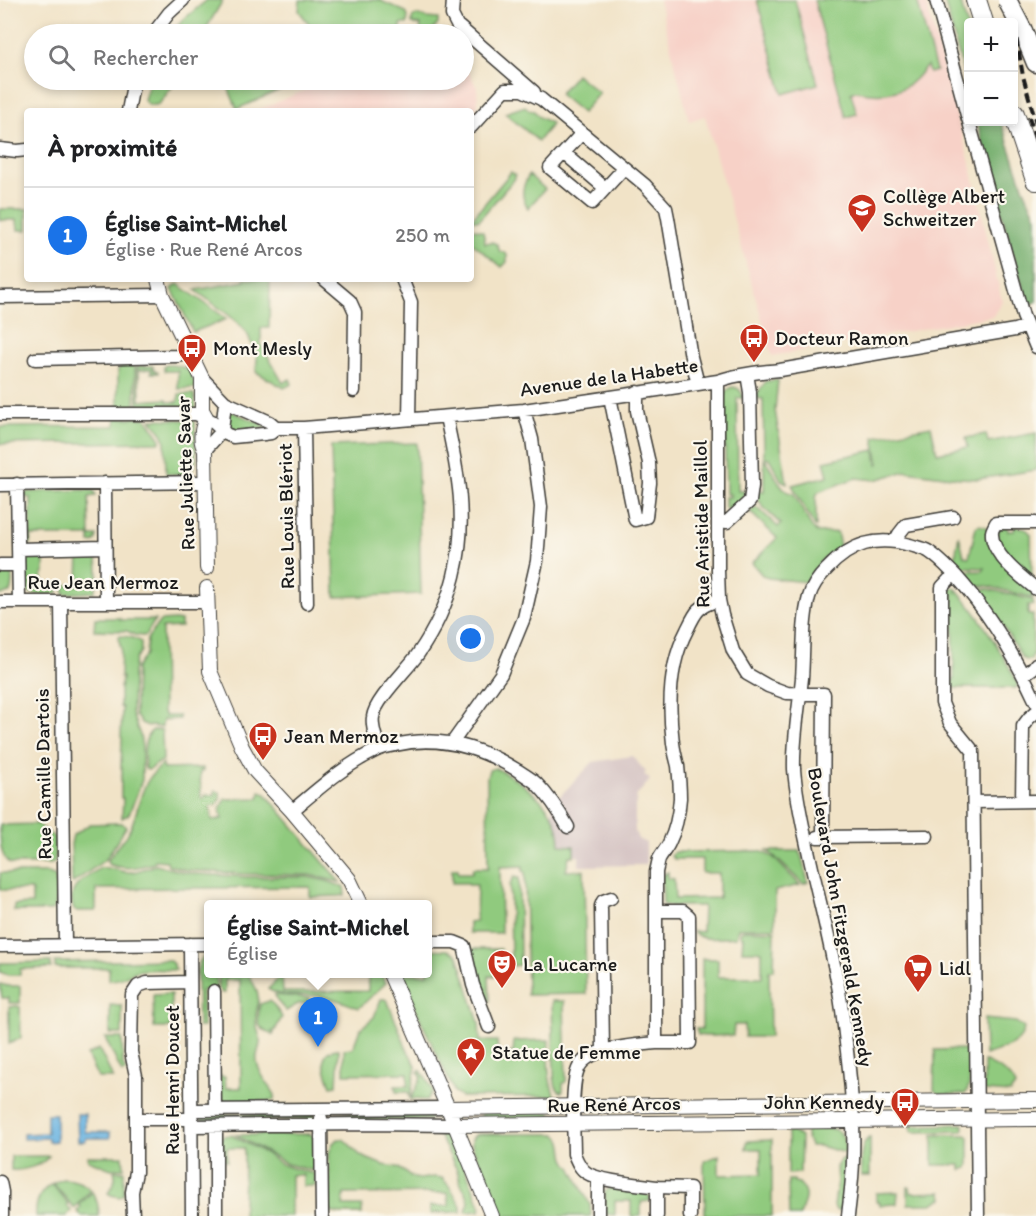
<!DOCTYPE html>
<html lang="fr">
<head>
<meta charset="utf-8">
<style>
  body { margin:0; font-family:Itim,sans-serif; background:#f2f2f2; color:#202124 }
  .controls { position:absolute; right:18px; top:18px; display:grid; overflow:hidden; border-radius:6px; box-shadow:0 3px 9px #0003 }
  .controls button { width:54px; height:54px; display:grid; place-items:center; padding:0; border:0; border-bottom:2px solid #e0e0e0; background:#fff; color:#202124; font:30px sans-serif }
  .you { position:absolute; left:471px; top:639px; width:21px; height:21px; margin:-15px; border:4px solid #fff; border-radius:50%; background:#1a73e8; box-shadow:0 0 0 9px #1a73e833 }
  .badge { display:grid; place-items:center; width:39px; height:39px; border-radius:50%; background:#1a73e8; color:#fff; font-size:20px; font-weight:700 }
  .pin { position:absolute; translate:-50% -50px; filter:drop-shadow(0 2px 3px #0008) }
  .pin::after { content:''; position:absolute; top:32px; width:21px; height:18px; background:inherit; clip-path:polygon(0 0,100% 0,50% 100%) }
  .popup { position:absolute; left:204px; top:900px; width:228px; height:78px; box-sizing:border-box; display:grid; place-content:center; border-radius:6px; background:#fff; filter:drop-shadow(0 2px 4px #0005); font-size:20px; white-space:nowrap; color:#757577 }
  .popup b { font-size:22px; color:#202124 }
  .popup::after { content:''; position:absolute; left:50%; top:100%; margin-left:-12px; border:12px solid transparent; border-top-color:#fff }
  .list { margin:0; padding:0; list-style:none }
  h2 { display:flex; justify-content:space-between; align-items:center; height:78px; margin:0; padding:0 24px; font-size:26px }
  h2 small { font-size:20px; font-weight:400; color:#757577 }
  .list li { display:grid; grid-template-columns:39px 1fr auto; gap:18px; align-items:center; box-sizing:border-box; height:96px; padding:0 24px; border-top:2px solid #e0e0e0 }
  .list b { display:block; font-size:22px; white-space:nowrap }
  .list p { margin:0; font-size:20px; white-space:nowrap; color:#757577 }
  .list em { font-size:20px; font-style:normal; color:#757577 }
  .icon { flex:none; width:33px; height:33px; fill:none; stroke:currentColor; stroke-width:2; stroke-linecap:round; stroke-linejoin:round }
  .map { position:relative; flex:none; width:1036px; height:1216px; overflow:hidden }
  .search { position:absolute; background:#fff; box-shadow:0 3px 9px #0003; left:24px; top:24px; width:450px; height:66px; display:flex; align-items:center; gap:15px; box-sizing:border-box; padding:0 21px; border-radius:33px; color:#757577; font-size:22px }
  .panel { position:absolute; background:#fff; box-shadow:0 3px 9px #0003; left:24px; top:108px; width:450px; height:174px; border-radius:6px }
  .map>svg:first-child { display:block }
</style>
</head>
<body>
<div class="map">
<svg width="1036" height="1216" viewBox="0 0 1036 1216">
  <rect width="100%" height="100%" fill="#fbf7ec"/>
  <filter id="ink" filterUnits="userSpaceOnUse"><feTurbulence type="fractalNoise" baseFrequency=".0167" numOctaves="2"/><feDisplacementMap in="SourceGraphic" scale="12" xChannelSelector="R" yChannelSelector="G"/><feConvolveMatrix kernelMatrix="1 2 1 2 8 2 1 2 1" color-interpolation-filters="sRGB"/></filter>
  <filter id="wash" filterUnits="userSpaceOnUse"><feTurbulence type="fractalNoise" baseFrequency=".008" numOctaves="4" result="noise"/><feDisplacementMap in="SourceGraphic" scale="24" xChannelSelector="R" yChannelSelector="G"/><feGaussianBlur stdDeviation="1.35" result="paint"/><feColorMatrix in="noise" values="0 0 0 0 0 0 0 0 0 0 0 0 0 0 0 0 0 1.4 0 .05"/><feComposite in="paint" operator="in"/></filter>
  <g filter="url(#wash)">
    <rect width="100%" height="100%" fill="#f1e3c7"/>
    <path fill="#f7d1c7" d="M 659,0 L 925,0 L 971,167 L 1002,301 L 993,316 L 772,356 L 705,116 L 689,121 Z
      M 464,63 L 477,88 L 478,105 L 471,113 L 471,111 L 256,111 L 329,80 L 464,80 Z"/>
    <path fill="#d2bfc0" d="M 632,756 L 646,772 L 644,774 L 650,780 L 637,795 L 635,807 L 635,831 L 638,839 L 646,843 L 646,865 L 579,866 L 579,856 L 574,856 L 573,854 L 569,855 L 569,864 L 561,864 L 553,835 L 552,793 L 560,796 L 593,762 Z"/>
    <path fill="#90ca7e" stroke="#56734d" stroke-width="1.5" d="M 207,0 L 223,0 L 203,34 L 170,34 L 185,18 Z
      M 300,0 L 379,0 L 406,12 L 408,17 L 407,24 L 401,24 L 401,29 L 310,25 L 299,11 Z
      M 757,0 L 795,0 L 818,84 L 783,94 Z
      M 814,0 L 917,0 L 936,71 L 929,73 L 927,66 C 922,70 919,76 914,80 C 899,96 875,95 855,91 L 851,93 L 857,114 L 846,117 Z
      M 944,0 L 960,0 L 968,29 L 968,89 Z
      M 418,15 L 426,18 L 438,19 L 438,24 L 433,30 L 422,31 L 420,31 L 421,25 L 412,24 L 412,19 L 414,16 Z
      M 576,74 L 599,93 L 582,113 L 559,94 Z
      M 150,80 L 177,80 L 160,103 L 156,105 L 149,105 L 144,100 Z
      M 244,80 L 302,80 L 237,109 L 228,87 Z
      M 525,106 L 529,110 L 534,111 L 539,117 L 551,123 L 551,125 L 538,141 L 505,113 Z
      M 511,172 L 515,175 L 515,178 L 479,220 L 471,220 Z
      M 529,175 L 545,189 L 528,208 C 520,197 522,186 529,175 Z
      M 27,209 L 27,230 L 18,230 L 17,220 L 0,220 L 0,209 Z
      M 475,229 L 483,231 L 485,243 L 492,242 L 497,244 L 500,252 L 504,252 L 507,255 L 507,262 L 502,267 L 471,242 L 471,230 Z
      M 244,279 L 270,279 L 269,328 L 261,328 L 261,344 L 283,383 L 290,379 L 292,384 L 284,388 L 256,372 L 257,358 L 248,335 L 242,327 L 230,316 L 195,290 L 245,281 Z
      M 178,284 L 227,319 L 193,332 L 172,289 Z
      M 165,365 C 184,365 193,368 195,388 L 178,389 L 178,371 L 164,371 L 164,367 Z
      M 122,366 L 133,366 L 135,368 L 135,411 L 118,411 L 118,369 Z
      M 139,366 L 153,366 L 153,369 L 158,372 L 158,373 L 151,373 L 151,369 L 139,370 L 140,401 L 167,399 L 167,402 L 178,402 L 179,394 L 194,394 L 196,408 L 193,410 L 138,411 L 137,367 Z
      M 778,380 L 775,410 L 787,483 L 781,480 L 769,458 L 764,457 L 763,399 L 757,398 L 757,394 L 766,381 Z
      M 732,387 C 739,387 742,391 743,398 L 737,398 L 738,491 L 745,491 L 742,501 L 731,511 L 725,508 L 725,497 L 730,497 L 730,494 L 726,494 L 724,397 L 726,391 Z
      M 228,410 L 271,428 L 232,431 L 228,426 Z
      M 116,418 L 146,418 L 160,438 L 160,442 L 0,444 L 0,427 L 115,426 Z
      M 151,419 L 192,420 L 195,423 L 196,461 C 191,477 180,474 166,474 L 165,442 L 163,435 Z
      M 931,426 L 937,453 L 968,447 L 966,438 L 986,434 L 988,442 L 1036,433 L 1036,470 L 978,479 L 959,478 L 906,471 L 875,480 L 856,478 L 818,492 L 816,497 L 816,527 L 815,527 L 792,485 L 828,476 L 824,461 L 875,450 L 877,464 L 879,464 L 874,437 Z
      M 417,443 L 421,594 L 335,597 L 331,446 Z
      M 765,459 L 778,481 L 786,491 L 794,494 L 812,528 L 818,533 L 837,532 L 840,546 L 822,560 L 806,582 L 768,578 L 762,575 L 752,563 L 777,538 L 750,512 L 755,507 L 759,509 L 778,527 L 781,524 C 771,515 758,505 755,491 L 764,491 L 764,460 Z
      M 85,490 L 94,491 L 96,496 L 89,497 L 90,536 L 97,536 L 95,542 L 90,543 L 90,536 L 31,536 L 30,544 L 23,540 L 23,536 L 30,535 L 31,498 L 24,497 L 27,492 Z
      M 979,525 L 986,527 L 992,543 L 1032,592 L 1033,598 L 988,586 L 974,586 L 961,571 L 983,571 L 985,568 L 958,567 L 954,563 L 959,535 L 964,556 L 969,557 L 976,527 Z
      M 1007,526 L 1008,531 L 1014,531 L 1015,526 L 1025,528 L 1031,534 L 1032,583 C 1019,570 993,550 999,529 Z
      M 76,552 L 76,559 L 44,559 L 44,573 L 42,574 L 42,585 L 78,585 L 79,552 L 95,553 C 99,563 99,582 94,592 L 64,594 L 64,589 L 57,589 L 58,594 C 47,594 31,598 25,588 L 24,559 L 25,554 Z
      M 0,569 L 10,570 C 13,576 12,587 10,593 L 0,595 Z
      M 950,588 L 955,588 L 957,590 L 956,592 L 958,591 C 983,620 1001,651 1018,684 L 1016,688 L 952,688 L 952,680 L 954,680 L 953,596 L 947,595 L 947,591 Z
      M 975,589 L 988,589 L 1033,600 L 1033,605 L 1028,605 L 1028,615 L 1033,615 L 1033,655 L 1031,660 L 1027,660 L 1022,658 L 994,611 Z
      M 95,618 L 120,618 L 120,620 L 155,620 L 146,635 L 143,636 L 135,635 L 127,631 L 94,630 Z
      M 175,620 L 181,621 L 181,627 L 162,628 L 163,713 L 165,714 L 165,716 L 179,716 L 179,719 L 163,720 L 162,727 L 148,726 L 141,723 L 135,715 L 135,711 L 136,668 L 146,654 L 147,639 L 160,621 Z
      M 119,636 C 128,636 134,637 141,642 L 141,651 L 135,660 L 133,673 L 132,714 L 140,735 L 142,747 L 142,780 L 130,812 L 128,815 L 122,818 L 123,798 L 121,798 L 121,777 L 122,776 L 122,768 L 121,768 L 122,738 L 121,737 L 122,707 L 120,707 L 120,686 L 121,686 L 122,677 L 120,677 L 121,647 L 120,646 Z
      M 153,730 L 162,730 L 163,760 L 148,770 L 145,768 C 144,757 142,737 153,730 Z
      M 163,764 L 163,769 L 203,768 L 203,771 L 200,771 L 201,798 L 204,798 L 205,795 L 215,795 L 215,791 L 220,792 L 220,799 L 216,805 L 210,807 L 212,820 L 222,819 L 220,809 L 225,799 L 259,798 L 260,791 L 265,793 L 340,882 L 309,875 L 243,874 L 187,870 L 168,865 L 167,861 L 155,860 L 154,863 C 137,868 125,870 108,864 L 107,861 C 112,855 116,848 121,842 C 124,838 125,839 127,835 C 142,809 136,785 163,764 Z
      M 495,768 C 512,775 542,797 551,813 C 557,822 560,835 560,845 L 574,846 L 574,856 L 569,856 L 566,871 L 584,870 L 586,994 L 527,995 L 525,872 L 523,871 L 523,866 L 500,867 L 501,933 L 469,933 L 469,922 L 476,921 L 477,885 L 468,885 L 468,883 L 452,883 L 452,869 L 458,869 L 458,873 L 472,873 L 473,868 L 488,868 L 487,777 L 489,770 Z
      M 118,823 L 122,823 L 126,827 L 106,859 L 73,883 L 72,882 L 71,844 L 73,835 L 90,824 Z
      M 38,824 L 55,838 L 55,861 L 51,864 L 11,864 C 0,860 0,838 0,825 Z
      M 760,851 L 773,857 L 800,885 L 775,891 L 775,928 L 738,928 L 736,937 C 724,937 700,943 693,931 L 702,932 L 703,906 L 667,906 L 663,904 L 662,879 L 662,875 L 668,872 L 668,878 L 674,879 L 675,899 L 719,898 L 719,873 L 702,873 L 702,859 L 674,859 L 671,856 L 674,852 Z
      M 767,851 L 800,851 L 808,882 L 803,884 L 773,855 Z
      M 156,865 L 184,872 L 198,874 L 248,877 L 308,877 L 327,881 L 344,887 L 345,895 L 339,896 L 310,897 L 310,887 L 96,889 L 96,911 L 78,911 L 74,910 C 65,886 85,879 100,868 C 109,866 117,871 126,872 C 136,873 146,868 156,865 Z
      M 0,873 L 48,873 L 48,874 L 54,876 L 56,879 C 56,889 60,904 51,911 L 14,911 L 14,905 L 32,904 L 32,890 L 0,890 Z
      M 514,877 L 519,878 L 520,965 L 511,966 L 510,885 Z
      M 744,930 L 775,931 L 774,970 L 769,971 L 770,1037 L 745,1037 L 744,1025 L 734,1025 L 733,1036 C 722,1034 709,1038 698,1035 L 696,1029 L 702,1029 L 702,959 L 718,959 L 718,977 L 762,977 L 762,951 L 742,951 L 743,937 L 741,937 L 740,934 L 741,931 Z
      M 472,949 L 501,949 L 501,965 L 496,965 L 497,976 L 489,976 L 490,1001 L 484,1001 L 469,953 Z
      M 428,950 C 438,950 450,947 458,956 L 479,1023 L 480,1041 L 497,1041 L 498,1053 L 513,1053 L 514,1041 L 549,1040 C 548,1060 547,1078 555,1096 L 461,1097 L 455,1093 L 399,974 L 428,974 Z
      M 207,952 L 208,952 L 208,974 L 217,974 L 215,989 L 202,990 L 203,1027 L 198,1027 L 197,971 L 199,963 Z
      M 169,960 L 173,964 L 176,970 C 164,970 149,968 137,971 C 125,975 124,980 109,980 L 109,968 L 55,968 L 55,962 Z
      M 51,962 L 51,968 L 20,969 L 20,975 L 8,975 L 0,972 L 0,963 Z
      M 220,974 L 248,974 C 253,983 260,992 258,1004 C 257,1010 255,1015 256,1022 C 256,1028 260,1034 260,1040 C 261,1048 255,1054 257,1062 C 259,1075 269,1084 275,1095 L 274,1100 L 272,1101 L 225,1102 L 220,1099 L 219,1076 L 225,1077 L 226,1088 L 241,1088 L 240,980 L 225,980 L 225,993 L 222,993 L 218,988 Z
      M 368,974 L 380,974 L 386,983 L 359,1008 C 348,1004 337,999 326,997 C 306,992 285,1000 268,989 L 282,975 L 283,992 L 368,991 Z
      M 0,984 L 8,986 L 20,986 L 20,1003 L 9,1003 L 9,998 L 2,998 Z
      M 171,994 L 171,1028 L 154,1028 L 153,995 Z
      M 275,995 L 309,998 L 309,1002 L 298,1004 L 286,1011 L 278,1002 Z
      M 381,999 L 385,999 L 388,1002 L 406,1047 L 416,1066 L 410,1098 L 408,1092 L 396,1092 L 395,1086 L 408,1086 L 408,1073 L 344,1074 L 344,1049 L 353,1048 L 360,1029 L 374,1017 Z
      M 269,1001 L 274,1005 L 282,1017 L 274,1032 L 271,1031 L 274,1033 L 273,1035 C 255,1029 257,1020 260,1004 Z
      M 552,1001 L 564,1001 L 566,1081 L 563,1084 L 563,1091 L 561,1092 C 555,1089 555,1083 554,1077 Z
      M 110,1005 L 122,1006 L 122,1034 L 110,1034 Z
      M 17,1006 L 20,1007 L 21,1038 L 9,1044 L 9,1007 Z
      M 984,1019 L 1016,1022 L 1024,1028 C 1023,1046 998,1050 985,1055 Z
      M 105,1038 L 122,1038 L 123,1065 L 126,1071 L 122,1073 Z
      M 99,1049 L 113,1078 L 98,1078 L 87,1055 Z
      M 339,1049 L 337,1085 L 331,1086 C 326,1072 315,1050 339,1049 Z
      M 965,1049 C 972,1058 972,1085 965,1094 L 939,1094 L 934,1090 L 935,1050 Z
      M 984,1061 C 995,1067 1011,1073 1015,1086 L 1010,1093 L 985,1091 L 984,1089 Z
      M 420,1070 L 425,1076 L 433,1091 L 427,1100 L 411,1099 L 421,1078 L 421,1075 L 418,1072 Z
      M 482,1112 L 551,1112 L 552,1118 L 481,1119 Z
      M 430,1113 L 430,1120 L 340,1120 L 340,1114 Z
      M 311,1114 L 315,1115 L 315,1119 L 202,1121 L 202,1118 L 205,1115 Z
      M 963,1124 L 964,1129 L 961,1131 L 926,1132 L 925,1130 L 924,1132 L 913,1132 L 911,1130 L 911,1126 Z
      M 806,1128 C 828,1128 846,1124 846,1153 L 819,1146 L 810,1146 L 806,1136 Z
      M 788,1132 L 792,1132 L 801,1137 L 800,1173 L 788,1174 Z
      M 438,1133 L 451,1139 L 456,1145 L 481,1208 L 480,1211 L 467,1212 L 466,1211 L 469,1202 L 468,1197 L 461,1184 L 457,1170 Z
      M 310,1134 L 314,1137 L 315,1171 L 287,1164 L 236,1135 Z
      M 479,1134 L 556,1134 C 569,1143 558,1156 571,1167 L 590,1205 L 591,1216 L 500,1216 L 472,1145 L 472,1139 L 475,1135 Z
      M 231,1135 L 265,1153 L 281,1164 L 292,1168 L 315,1174 L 315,1186 L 303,1186 L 303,1175 L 291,1175 L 291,1216 L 243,1216 L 244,1148 L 227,1148 L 227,1161 L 220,1160 L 221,1139 L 223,1136 Z
      M 933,1135 L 966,1135 L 969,1137 L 969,1165 L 968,1168 L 961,1170 L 961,1165 L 933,1165 Z
      M 870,1137 L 870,1176 L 862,1176 L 861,1175 C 861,1163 859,1144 870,1137 Z
      M 338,1139 L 343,1139 L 347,1142 L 361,1156 L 383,1165 L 397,1167 L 414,1178 L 420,1179 L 434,1177 L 442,1178 L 450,1187 L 461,1206 L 461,1212 L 430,1213 L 430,1206 L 449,1206 L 448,1193 L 344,1194 L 343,1206 L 362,1206 L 362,1214 L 340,1214 L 331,1212 L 330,1208 L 329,1153 L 333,1143 Z
      M 772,1140 L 772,1216 L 705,1216 L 704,1161 L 719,1155 L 719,1175 L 761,1174 L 761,1149 L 746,1149 L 747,1141 Z
      M 11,1156 L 49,1156 C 42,1166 23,1171 11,1170 Z
      M 88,1156 L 123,1156 L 124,1168 L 111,1169 L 88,1160 Z
      M 841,1159 L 846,1159 L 841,1211 L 836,1210 L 834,1206 L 837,1184 L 836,1167 Z
      M 114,1171 L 124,1171 L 124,1194 L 120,1197 L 111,1195 L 108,1193 C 113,1185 117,1180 114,1171 Z
      M 63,1179 C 75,1179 83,1182 91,1190 L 74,1208 L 53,1183 Z
      M 788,1180 L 794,1180 L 794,1182 L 799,1183 L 805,1190 L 805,1199 L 800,1216 L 789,1216 Z
      M 52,1184 L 68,1204 L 67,1206 L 71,1211 L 66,1216 L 36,1216 C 35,1202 40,1191 52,1184 Z
      M 611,1187 L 645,1193 L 650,1197 L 650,1201 L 641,1202 L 641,1216 L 631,1216 L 631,1201 L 615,1201 L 615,1215 L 605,1214 L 605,1192 Z
      M 908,1187 L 910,1187 L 911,1193 L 942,1192 L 943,1198 L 932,1204 L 908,1204 Z
      M 92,1192 C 98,1200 99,1207 99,1216 L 81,1216 L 77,1211 L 81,1207 L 79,1205 Z
      M 898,1192 L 897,1204 L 880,1205 L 880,1202 L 876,1201 L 876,1193 Z"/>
    <path fill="#74ae6d" stroke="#486544" stroke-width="1.5" d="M 977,122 L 1001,122 L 1024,189 L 1036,217 L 1036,302 L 1028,305 L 1011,248 Z"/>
    <path fill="#69b3e1" stroke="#42687e" stroke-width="1.5" d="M 47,1114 L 56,1114 L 56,1141 L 48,1142 L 48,1138 L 23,1139 L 23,1134 L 47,1133 Z
      M 77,1114 L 85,1114 L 85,1132 L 110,1132 L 110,1138 L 86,1138 L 85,1141 L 78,1141 Z"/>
  </g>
  <g filter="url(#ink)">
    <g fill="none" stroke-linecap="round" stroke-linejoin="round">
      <g stroke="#3c3a36" stroke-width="15">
        <path id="minor" d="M 453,0 L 452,15 L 457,25 L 534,92
          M 936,0 L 968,119
          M 153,34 L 169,13 L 183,0
          M 128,111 L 134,80
          M 969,122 L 1023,316 L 1036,347
          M 471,127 L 505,90 L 522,90 L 541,99 L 645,185 L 666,208 L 668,218 L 691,357 L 698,384
          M 582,133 L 550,168 L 592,203 L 624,168
          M 0,149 L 17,151 L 27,150
          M 564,153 L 605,188
          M 324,279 L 350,301 L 355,312 L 354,391
          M 402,279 L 411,302 L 409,419
          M 0,297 L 162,295
          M 35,359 L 178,356 L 189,353
          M 202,378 L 225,402 L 270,422 L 277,428
          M 718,381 L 718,570 L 719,600 L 722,615 L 733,651 L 747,674 L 768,686 L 787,693 L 824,694 L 823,837
          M 610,397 L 635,520 L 646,517 L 650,483 L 649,463 L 637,411 L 637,392
          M 0,414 L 196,414 L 212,421 L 226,434 L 233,437 L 264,434 L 271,433 L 277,428 L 304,428 L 524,410 L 718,381 C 738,374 759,372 780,370 L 1015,330 L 1026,326
          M 304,428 L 307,603
          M 205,450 L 222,431 L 225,402
          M 105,483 L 106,601
          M 17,484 L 19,602
          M 0,485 L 205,482
          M 718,521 L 727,522 L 750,501 L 752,486 L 750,392 L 747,374
          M 1036,523 L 996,523 C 995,525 992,530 992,532 C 990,553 1021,577 1036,589
          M 895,541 L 899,534 L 906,525 L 953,517
          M 18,549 L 105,547
          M 0,565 L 17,565
          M 954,574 L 942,587 L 942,703 L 950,723 L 973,751 L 978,1216
          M 0,602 L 207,602
          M 61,602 L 65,945
          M 1023,675 L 1033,668 L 1036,664
          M 452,743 L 501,674 L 524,618 L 537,561 L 541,507 L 532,439 L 524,410
          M 379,749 C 377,739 371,728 373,717 C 375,700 407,670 418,654 C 434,631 447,604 454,576 C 468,520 458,472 446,417
          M 1022,801 L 1023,726 L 1029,718 L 1036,712
          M 974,802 L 1036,801
          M 292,811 C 319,788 345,765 377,750 C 383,747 389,746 395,745 C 438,735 480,747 517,770 C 523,774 530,778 536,783 C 549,796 559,811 568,827
          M 817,837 L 927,836
          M 656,911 L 683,911 L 689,916 L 690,1043 L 656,1043
          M 428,942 L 454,942 L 464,946 L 473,985 L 489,1027
          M 190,944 L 192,1216
          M 0,946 L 208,944
          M 214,991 L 215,1110
          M 603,1051 L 601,906 L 603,901 L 611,898
          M 192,1110 L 448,1108
          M 321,1118 L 322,1216
          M 136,1119 L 192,1119
          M 192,1126 L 366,1124 L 455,1125
          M 598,1178 L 598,1216
          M 0,1182 L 2,1192 L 2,1216
          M 657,1187 L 690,1188 L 690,1216
          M 133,1216 L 132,1192 L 136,1172 L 136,1076 L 131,1052 L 132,995 L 138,986 L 147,983 L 190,982
          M 216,1216 L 216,1126
          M 657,1216 L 657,1187 C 640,1184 601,1182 587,1173 C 580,1169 577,1161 574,1154 C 574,1134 570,1083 579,1067 C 589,1047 637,1045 656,1043 L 656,872 C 657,868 658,863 659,859 C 662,853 667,848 669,843 C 676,829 679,813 680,798 C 680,788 679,776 678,766 C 676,758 674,751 673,743 C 668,705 669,664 687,630 C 696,611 698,606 719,600
          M 848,1216 C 850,1197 853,1178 853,1158 C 855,1109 848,1059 842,1010 C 835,959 821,909 810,859 C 804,831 796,798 794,769 C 793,739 799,708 802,678 C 804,652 802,623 809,597 C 812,586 820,576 827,569 C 851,543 876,536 910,545 C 916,547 922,548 928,551 C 939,558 947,567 956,576 C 990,614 1015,656 1036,702"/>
      </g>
      <g stroke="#3c3a36" stroke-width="16">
        <path id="tertiary" d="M 158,279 L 162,295 L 202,378 L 202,410 L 206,417 C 202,427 199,441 205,450 L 207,568
          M 207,588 L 210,671 L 242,747 L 255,771 L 292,811 L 349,879 L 361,904
          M 390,974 L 448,1108 L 492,1216
          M 448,1108 L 1036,1100
          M 455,1125 L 1036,1119"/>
      </g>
      <g stroke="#3c3a36" stroke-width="21">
        <path id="primary" d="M 1023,31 L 1036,63"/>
      </g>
      <g stroke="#3c3a36" stroke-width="22">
        <path id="trunk" d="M 976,0 L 983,22
          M 1014,114 L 1036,180"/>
      </g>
      <use href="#minor" stroke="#fff" stroke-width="12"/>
      <use href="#tertiary" stroke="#fff" stroke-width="14"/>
      <use href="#primary" stroke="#fff" stroke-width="18"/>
      <use href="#trunk" stroke="#fff" stroke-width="20"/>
      <path stroke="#1c1c1c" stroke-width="4" stroke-dasharray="9 4.5" stroke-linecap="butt" d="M 1004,0 L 1009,22
        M 1014,25 L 1023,76 L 1036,123
        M 1029,117 L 1036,140"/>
      <g stroke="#3c3a36" stroke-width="21" stroke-linecap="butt">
        <path id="primary-bridge" d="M 1007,0 L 1023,31"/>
      </g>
      <use href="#primary-bridge" stroke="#fff" stroke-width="18"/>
    </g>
  </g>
  <defs>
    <g id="school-pin" transform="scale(1.5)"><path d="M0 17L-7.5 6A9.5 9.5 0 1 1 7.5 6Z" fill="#c8321e" stroke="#fbf7ec"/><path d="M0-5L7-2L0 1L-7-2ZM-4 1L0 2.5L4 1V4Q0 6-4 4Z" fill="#fff"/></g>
    <g id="bus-pin" transform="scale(1.5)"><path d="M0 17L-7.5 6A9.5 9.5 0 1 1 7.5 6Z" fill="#c8321e" stroke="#fbf7ec"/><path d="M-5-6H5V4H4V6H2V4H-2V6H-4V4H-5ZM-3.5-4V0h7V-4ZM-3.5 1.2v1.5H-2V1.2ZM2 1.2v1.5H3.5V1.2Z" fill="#fff"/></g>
    <g id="theatre-pin" transform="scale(1.5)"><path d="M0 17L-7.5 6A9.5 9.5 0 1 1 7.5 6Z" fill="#c8321e" stroke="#fbf7ec"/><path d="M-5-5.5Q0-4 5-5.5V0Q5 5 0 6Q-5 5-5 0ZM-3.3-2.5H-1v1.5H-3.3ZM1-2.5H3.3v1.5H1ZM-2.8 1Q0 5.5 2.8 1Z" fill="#fff"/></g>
    <g id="supermarket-pin" transform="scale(1.5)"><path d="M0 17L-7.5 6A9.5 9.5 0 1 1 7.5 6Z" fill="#c8321e" stroke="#fbf7ec"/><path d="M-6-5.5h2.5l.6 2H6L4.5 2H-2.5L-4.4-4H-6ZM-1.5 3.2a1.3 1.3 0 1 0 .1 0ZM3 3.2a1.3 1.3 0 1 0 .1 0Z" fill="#fff"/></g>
    <g id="sight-pin" transform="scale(1.5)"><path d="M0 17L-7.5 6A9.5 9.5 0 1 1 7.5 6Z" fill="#c8321e" stroke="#fbf7ec"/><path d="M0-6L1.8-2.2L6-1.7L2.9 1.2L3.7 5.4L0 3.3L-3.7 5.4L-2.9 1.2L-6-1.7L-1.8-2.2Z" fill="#fff"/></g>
  </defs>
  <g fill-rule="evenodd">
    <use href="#school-pin" x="862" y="208"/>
    <use href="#bus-pin" x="754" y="338"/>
    <use href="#bus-pin" x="192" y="348"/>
    <use href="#bus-pin" x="263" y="736"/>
    <use href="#theatre-pin" x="502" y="964"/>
    <use href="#supermarket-pin" x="918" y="968"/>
    <use href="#sight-pin" x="471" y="1052"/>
    <use href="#bus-pin" x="905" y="1102"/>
  </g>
  <g text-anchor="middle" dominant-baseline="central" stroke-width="4.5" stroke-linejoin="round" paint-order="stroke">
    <g font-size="20" fill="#1c1c1c" stroke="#fbf7ec" text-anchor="start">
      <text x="883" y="196">Collège Albert<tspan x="883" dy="23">Schweitzer</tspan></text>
      <text x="775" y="338">Docteur Ramon</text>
      <text x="213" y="348">Mont Mesly</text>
      <text x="284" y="736">Jean Mermoz</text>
      <text x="523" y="964">La Lucarne</text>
      <text x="939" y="968">Lidl</text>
      <text x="492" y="1052">Statue de Femme</text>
      <text x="884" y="1102" text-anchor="end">John Kennedy</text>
    </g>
    <g font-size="20" fill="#1c1c1c" stroke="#fbf7ec">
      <text transform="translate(609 377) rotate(-8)">Avenue de la Habette</text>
      <text transform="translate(185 473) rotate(-92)">Rue Juliette Savar</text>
      <text transform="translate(286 516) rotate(-91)">Rue Louis Blériot</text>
      <text transform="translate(701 524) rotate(-91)">Rue Aristide Maillol</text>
      <text x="103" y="582">Rue Jean Mermoz</text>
      <text transform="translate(43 774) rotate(-91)">Rue Camille Dartois</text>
      <text transform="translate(841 917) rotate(80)">Boulevard John Fitzgerald Kennedy</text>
      <text transform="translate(172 1080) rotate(-90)">Rue Henri Doucet</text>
      <text transform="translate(614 1104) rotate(-1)">Rue René Arcos</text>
    </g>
  </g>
</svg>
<div class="controls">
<button>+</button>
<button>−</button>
</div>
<div class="you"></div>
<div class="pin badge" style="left:318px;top:1047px">1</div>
<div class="popup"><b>Église Saint-Michel</b>Église</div>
<div class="search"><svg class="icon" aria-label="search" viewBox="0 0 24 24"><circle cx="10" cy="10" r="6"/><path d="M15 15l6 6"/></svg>Rechercher</div>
<section class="panel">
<h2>À proximité<small></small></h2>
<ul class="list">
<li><span class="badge">1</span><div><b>Église Saint-Michel</b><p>Église · Rue René Arcos</p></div><em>250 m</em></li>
</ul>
</section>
</div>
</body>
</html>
